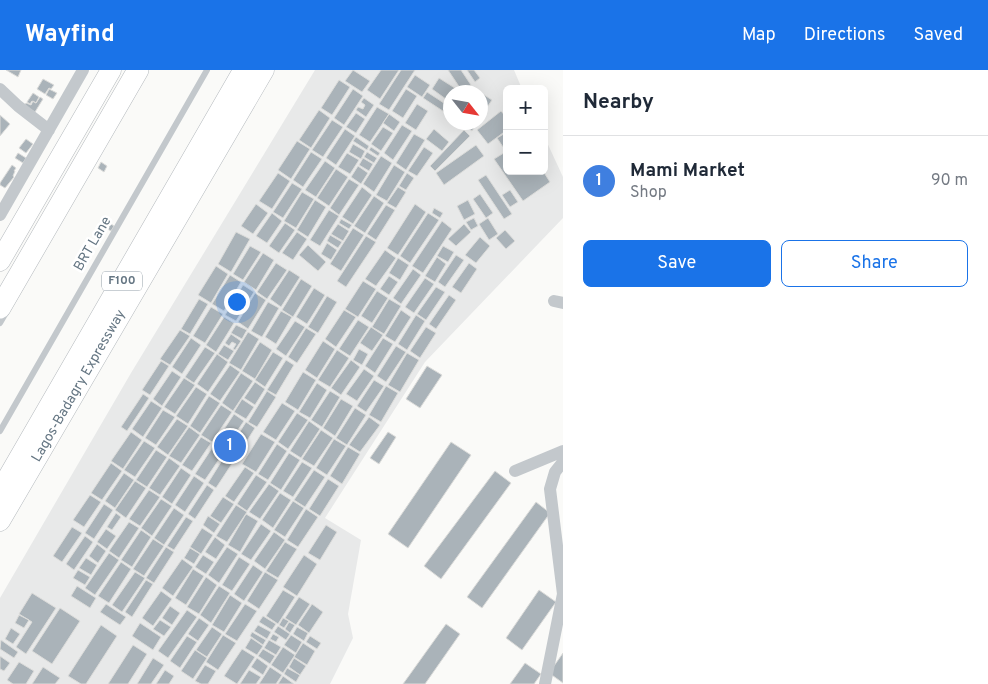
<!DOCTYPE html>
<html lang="en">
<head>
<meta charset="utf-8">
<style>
  body { margin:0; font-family:Overpass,sans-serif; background:#f6f6f7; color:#1f2937 }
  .controls { position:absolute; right:15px; top:15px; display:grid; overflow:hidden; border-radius:8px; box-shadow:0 5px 20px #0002 }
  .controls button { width:45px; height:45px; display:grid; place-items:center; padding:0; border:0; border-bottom:1px solid #e0e1e3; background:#fff; color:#1f2937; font:25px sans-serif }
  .compass { position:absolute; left:443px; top:15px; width:45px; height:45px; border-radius:50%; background:#fff; box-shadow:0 5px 20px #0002; rotate:121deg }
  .you { position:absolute; left:236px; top:231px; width:18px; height:18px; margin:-12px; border:4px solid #fff; border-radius:50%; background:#1a73e8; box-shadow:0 0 0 8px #1a73e833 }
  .badge { display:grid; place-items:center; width:32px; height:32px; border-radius:50%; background:#1a73e8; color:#fff; font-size:16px; font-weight:700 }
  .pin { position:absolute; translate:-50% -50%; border:2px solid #fff; box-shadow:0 1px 5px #0006 }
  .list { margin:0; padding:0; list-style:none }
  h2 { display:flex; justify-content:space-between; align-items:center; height:65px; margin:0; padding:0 20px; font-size:21px }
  h2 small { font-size:16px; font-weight:400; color:#747a83 }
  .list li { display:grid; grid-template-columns:32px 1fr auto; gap:15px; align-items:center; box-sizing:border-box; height:90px; padding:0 20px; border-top:1px solid #e0e1e3 }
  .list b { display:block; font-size:19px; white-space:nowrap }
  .list p { margin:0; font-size:16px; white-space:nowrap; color:#747a83 }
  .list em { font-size:16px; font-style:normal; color:#747a83 }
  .actions { display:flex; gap:10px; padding:15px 20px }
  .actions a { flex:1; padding:11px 0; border:1px solid #1a73e8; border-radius:8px; text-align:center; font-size:18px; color:#1a73e8 }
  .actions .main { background:#1a73e8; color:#fff }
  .map { position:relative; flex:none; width:563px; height:614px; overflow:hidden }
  header { display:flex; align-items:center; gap:30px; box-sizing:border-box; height:70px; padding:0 25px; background:#1a73e8; color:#fff }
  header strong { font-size:24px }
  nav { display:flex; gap:28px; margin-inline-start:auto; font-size:18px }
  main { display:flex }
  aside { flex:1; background:#fff }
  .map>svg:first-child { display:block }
</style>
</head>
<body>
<header>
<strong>Wayfind</strong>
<nav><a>Map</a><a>Directions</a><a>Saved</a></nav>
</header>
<main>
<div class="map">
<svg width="563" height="614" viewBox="0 0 563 614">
  <rect width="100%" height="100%" fill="#fafaf8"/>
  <path fill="#e8e9e9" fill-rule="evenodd" d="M 315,0 L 514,0 L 522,19 L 507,19 L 507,101 L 544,101 L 544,66 L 563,107 L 563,148 L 425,292 L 325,448 L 361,470 L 348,544 L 353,568 L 330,614 L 0,614 L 0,528 L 131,303 ZM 450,22 L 480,22 L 480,52 L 450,52 Z"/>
  <path fill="#aab3b9" stroke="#dcdcda" d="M 6,0 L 21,0 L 18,7 Z
    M 353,0 L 370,11 L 362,22 L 345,11 Z
    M 381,0 L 399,0 L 380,29 L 367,20 Z
    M 401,0 L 415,0 L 389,40 L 379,34 Z
    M 448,0 L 461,0 L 471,15 L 462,21 Z
    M 467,0 L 474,0 L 480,8 L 475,12 Z
    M 415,5 L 430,15 L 422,27 L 407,17 Z
    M 439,8 L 461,22 L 450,22 L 450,32 L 432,19 Z
    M 43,9 L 54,15 L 51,19 L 49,18 L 45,24 L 37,19 Z
    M 339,10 L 350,17 L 332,45 L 321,38 Z
    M 472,17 L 492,30 L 480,48 L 480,22 L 469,22 Z
    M 49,19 L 57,23 L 53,29 L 46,25 Z
    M 353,19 L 363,26 L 344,55 L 334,48 Z
    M 406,19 L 417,26 L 403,48 L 392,41 Z
    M 427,22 L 450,37 L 449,45 L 423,28 Z
    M 33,23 L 39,27 L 36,33 L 32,31 L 30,34 L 27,32 Z
    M 40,27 L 43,29 L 35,42 L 24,36 L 26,33 L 31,35 L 33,31 L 36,33 Z
    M 364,28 L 374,35 L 366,47 L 356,40 L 358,37 L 363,39 L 365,35 L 361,32 Z
    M 417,34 L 428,41 L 416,60 L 405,53 Z
    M 377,37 L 389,44 L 370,72 L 359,65 Z
    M 319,40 L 330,48 L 311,78 L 299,70 Z
    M 501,41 L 507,48 L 507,60 L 488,74 L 477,60 Z
    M 356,43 L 365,49 L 356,63 L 346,57 Z
    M 389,44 L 400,52 L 394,61 L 383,53 Z
    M 0,45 L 10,54 L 0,66 Z
    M 332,50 L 343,57 L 323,87 L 312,80 Z
    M 459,52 L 478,52 L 472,61 Z
    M 402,55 L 412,61 L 393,90 L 384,83 Z
    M 383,57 L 393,63 L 381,81 L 371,74 Z
    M 345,59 L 355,66 L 336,95 L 326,88 Z
    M 434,59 L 449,72 L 442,81 L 426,69 Z
    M 464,60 L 470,66 L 435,101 L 430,96 Z
    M 507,62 L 507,74 L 503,77 L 497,68 Z
    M 414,64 L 425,70 L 406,100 L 396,93 Z
    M 356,67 L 369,76 L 367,80 L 353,71 Z
    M 26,69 L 33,74 L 26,83 L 19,78 Z
    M 297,71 L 310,79 L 291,109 L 278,100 Z
    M 353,74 L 365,81 L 361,89 L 349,82 Z
    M 476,75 L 484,86 L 444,115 L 436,103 Z
    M 371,77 L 380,83 L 378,86 L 369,80 Z
    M 424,77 L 433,83 L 417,106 L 408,101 Z
    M 507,81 L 507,101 L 543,101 L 550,112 L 523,131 L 494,89 Z
    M 311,82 L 322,89 L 303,117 L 293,110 Z
    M 367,82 L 377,88 L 374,93 L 364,87 Z
    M 18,83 L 26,88 L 23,93 L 15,88 Z
    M 347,83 L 359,90 L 350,104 L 338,97 Z
    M 381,86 L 392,93 L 374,122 L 363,114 Z
    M 363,88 L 373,94 L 369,101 L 359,95 Z
    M 325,91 L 335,98 L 316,127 L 305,120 Z
    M 101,92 L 107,96 L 104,102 L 98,98 Z
    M 12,95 L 16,98 L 14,101 L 15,101 L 13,106 L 14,107 L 5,118 L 0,115 L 0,113 Z
    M 394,95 L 405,102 L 387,131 L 376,125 Z
    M 358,96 L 368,103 L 361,114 L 351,107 Z
    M 336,99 L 348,107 L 329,136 L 317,128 Z
    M 278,103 L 290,111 L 272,139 L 259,131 Z
    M 407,103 L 414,108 L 406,120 L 399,116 Z
    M 486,105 L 512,144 L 504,149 L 478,110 Z
    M 349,109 L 359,115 L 339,145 L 330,138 Z
    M 292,113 L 302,119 L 283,148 L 273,142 Z
    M 362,117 L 372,125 L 353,154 L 342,147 Z
    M 398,117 L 406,122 L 396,138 L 387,133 Z
    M 510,120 L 518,132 L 510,137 L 502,125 Z
    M 302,122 L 314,129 L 296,158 L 284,151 Z
    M 480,124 L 493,143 L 486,148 L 473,129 Z
    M 374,126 L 384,133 L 365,163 L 354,156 Z
    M 315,130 L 326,137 L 308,167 L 297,160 Z
    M 468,130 L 475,144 L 464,150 L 457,136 Z
    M 256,134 L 268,143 L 253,164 L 241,156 Z
    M 415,134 L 426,142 L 398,185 L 387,178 Z
    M 386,135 L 395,140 L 376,170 L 367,164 Z
    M 434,138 L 443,143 L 440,148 L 432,143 Z
    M 329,140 L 339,146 L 320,176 L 310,170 Z
    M 272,143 L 282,151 L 267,173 L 256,166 Z
    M 428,143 L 439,150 L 410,193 L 400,186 Z
    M 474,148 L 478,156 L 471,160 L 466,152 Z
    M 488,148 L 498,164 L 489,170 L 479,154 Z
    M 341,149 L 352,155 L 349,159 L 339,153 Z
    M 442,151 L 452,159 L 423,203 L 412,196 Z
    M 108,152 L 114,156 L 111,161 L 104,157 Z
    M 285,153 L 295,160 L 279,183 L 269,176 Z
    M 338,154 L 349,161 L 343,171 L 331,164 Z
    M 464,154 L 471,162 L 456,176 L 448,169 Z
    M 353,158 L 364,165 L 341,201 L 330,194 Z
    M 505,160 L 515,171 L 506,179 L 496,168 Z
    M 236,162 L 250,169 L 231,202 L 218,194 Z
    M 297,162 L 307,169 L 293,190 L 282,183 Z
    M 330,165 L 342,172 L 338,178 L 327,171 Z
    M 366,166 L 376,172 L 346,217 L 337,211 Z
    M 480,167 L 490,176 L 476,193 L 465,185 Z
    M 327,173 L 337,180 L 331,190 L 321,184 Z
    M 308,175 L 326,192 L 318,201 L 299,185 Z
    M 250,176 L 261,182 L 243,210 L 233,204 Z
    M 443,176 L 454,182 L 448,192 L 437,186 Z
    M 385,180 L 396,188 L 376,216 L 365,209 Z
    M 263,183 L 274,190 L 256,220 L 244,212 Z
    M 456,185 L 464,190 L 445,217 L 438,212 Z
    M 437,187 L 446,194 L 435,212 L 425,206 Z
    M 398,188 L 409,195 L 400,210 L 389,203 Z
    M 276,193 L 287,200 L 267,229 L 257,222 Z
    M 469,193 L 477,199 L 461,223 L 452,217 Z
    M 216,196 L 228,204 L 211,233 L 198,225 Z
    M 413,199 L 421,205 L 401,234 L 393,228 Z
    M 289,200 L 300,207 L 281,237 L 270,229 Z
    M 230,205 L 241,212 L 224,241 L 212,234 Z
    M 389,206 L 398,212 L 389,225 L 380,219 Z
    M 425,208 L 434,214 L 414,243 L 405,237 Z
    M 301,209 L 312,216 L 293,247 L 282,240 Z
    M 363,211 L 376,219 L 358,247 L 345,239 Z
    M 243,215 L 254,222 L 236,251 L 225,245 Z
    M 436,217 L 445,222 L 426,250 L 417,244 Z
    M 314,218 L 325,225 L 307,254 L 296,247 Z
    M 377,221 L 388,228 L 372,253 L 361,246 Z
    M 255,223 L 266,230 L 248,259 L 238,252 Z
    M 449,225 L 456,230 L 436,259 L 429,254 Z
    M 327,226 L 337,232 L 318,263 L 308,257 Z
    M 199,229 L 208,234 L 190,264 L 181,259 Z
    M 389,229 L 401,236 L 384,264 L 372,257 Z
    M 268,232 L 279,238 L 262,267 L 251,261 Z
    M 211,237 L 223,244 L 205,273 L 193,266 Z
    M 344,240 L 356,247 L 336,277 L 325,269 Z
    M 401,240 L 411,247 L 395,272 L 385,266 Z
    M 281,241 L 292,247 L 276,274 L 265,267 Z
    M 416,245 L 425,251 L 407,280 L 398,274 Z
    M 224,247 L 234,253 L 216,282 L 206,275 Z
    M 358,250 L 369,257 L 350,286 L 339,279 Z
    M 295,251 L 305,257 L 286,286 L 276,279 Z
    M 236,255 L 247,260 L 242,269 L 231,263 Z
    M 371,257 L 383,265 L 372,281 L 360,273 Z
    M 426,257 L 436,263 L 420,288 L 410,281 Z
    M 306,258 L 316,264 L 297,293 L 288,287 Z
    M 180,260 L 190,266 L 170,295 L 160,289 Z
    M 248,262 L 259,269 L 241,300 L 229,293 Z
    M 231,264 L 241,271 L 235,280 L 233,279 L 236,274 L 232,272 L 229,276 L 225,273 Z
    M 191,268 L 201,275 L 182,304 L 172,297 Z
    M 383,268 L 393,274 L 375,303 L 365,296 Z
    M 323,271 L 335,279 L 317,308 L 305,300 Z
    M 260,272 L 272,280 L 255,309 L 242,301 Z
    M 224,275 L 234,281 L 228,290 L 218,284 Z
    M 396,276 L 406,282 L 386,312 L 377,306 Z
    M 205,277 L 215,283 L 194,313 L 185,307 Z
    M 359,279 L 368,284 L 362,295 L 353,290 Z
    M 337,280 L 349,288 L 330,317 L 318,310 Z
    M 273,282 L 283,288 L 265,317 L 255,310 Z
    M 407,283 L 419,290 L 400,322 L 388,315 Z
    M 217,284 L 228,292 L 208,322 L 197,314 Z
    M 286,290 L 294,295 L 276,325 L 267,320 Z
    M 351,290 L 360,297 L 341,325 L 331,318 Z
    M 161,291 L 169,296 L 150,325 L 142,320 Z
    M 230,295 L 240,302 L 220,331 L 210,324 Z
    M 427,296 L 442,305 L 420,338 L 406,329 Z
    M 364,299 L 374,306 L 357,331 L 346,324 Z
    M 172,301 L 181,307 L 162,336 L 153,329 Z
    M 303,302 L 316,310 L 298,340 L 285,332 Z
    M 241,303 L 253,311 L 233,341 L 222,333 Z
    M 184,308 L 195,315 L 175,344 L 164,337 Z
    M 374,310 L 384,316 L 366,342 L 357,336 Z
    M 255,312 L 265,319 L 255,335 L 244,328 Z
    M 317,313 L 327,320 L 310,348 L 299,342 Z
    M 386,316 L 398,323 L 381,352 L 369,345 Z
    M 196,317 L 207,324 L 188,354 L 176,346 Z
    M 267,321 L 276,327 L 257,357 L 248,352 Z
    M 330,321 L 340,327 L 322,357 L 311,350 Z
    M 143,324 L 149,328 L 127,361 L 121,357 Z
    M 209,326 L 220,333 L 200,363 L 190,356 Z
    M 242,329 L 254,337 L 246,349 L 234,342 Z
    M 341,329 L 353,336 L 335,366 L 323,358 Z
    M 151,331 L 162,338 L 143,367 L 132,359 Z
    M 282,333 L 295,341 L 276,370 L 263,362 Z
    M 221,335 L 232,342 L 212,372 L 201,365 Z
    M 355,338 L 366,345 L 347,375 L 336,368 Z
    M 163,340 L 175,347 L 156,375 L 145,368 Z
    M 297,343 L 308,350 L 288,379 L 278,372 Z
    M 234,344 L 244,351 L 225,379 L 215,373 Z
    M 369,347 L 380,355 L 360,382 L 349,375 Z
    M 177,349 L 188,356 L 168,385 L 157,377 Z
    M 309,351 L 320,359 L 301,388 L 290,381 Z
    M 246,352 L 255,358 L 236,388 L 227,382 Z
    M 189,357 L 200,365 L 181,393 L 169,386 Z
    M 321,360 L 333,368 L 314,396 L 302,389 Z
    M 131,362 L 142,370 L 123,399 L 111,391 Z
    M 388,362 L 396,367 L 379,394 L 370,388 Z
    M 261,364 L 275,372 L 256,402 L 242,394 Z
    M 201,367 L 211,373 L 192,401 L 182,395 Z
    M 334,369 L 346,376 L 327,405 L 316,398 Z
    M 144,371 L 155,378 L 135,407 L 124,400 Z
    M 451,372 L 471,385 L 408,478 L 388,464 Z
    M 277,374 L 287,381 L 268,410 L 258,404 Z
    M 214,375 L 224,382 L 205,410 L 195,404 Z
    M 348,377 L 360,384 L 342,414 L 330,406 Z
    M 156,380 L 167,387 L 147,417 L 136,410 Z
    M 289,383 L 300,390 L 281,420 L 270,413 Z
    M 226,384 L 235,389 L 216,418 L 208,413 Z
    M 169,388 L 180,396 L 160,425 L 149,418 Z
    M 302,392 L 312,398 L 293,427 L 283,421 Z
    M 111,393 L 122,401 L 102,430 L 91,423 Z
    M 245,397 L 254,403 L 234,432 L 225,426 Z
    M 181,398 L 191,405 L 172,434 L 162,427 Z
    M 314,400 L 325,407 L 305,437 L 294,430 Z
    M 495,401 L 511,413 L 441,509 L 424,496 Z
    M 124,403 L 134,410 L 115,438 L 105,431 Z
    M 256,405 L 267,412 L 247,441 L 237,434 Z
    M 194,406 L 204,413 L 185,442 L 175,435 Z
    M 328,409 L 339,416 L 320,446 L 309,439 Z
    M 135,411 L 146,418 L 126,448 L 115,440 Z
    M 269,414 L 279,421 L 260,449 L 249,442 Z
    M 207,415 L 214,420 L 195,449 L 188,444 Z
    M 149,420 L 160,427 L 140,456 L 129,449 Z
    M 280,423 L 291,430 L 273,458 L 262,450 Z
    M 90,425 L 101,432 L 84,457 L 73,450 Z
    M 223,427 L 234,434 L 221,453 L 210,446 Z
    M 161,429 L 172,436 L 152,466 L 141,458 Z
    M 293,431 L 304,438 L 285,467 L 274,460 Z
    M 536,432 L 550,443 L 482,538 L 467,527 Z
    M 104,434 L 113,440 L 94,469 L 85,463 Z
    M 236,435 L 247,442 L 227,472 L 216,466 Z
    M 174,438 L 184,445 L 164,475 L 154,468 Z
    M 306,439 L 318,447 L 298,477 L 287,470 Z
    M 116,443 L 121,447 L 112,460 L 107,457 Z
    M 246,444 L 258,451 L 240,482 L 228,475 Z
    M 208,446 L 220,454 L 214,463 L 203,455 Z
    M 186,447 L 193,451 L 174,480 L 167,476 Z
    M 129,452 L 139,458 L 119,488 L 109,481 Z
    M 261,454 L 271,461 L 251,490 L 241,484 Z
    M 326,455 L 337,462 L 320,490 L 308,483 Z
    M 72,457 L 82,463 L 62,492 L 53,486 Z
    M 202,458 L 213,465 L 201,484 L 190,477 Z
    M 106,459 L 116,466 L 107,479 L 97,472 Z
    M 141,460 L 151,467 L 132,497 L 121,490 Z
    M 274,462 L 285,470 L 265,499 L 254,491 Z
    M 85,466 L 93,472 L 74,500 L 66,494 Z
    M 215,467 L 225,475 L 216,489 L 205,482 Z
    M 153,469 L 164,476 L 144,506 L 133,499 Z
    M 285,472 L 297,479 L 278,508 L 266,501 Z
    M 97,474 L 106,481 L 98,493 L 89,486 Z
    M 166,477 L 174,482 L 154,513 L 146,508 Z
    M 227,477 L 238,484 L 219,513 L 208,505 Z
    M 190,478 L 200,484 L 194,494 L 184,488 Z
    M 109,483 L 119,490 L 95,525 L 85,518 Z
    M 203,485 L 214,492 L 206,504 L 195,497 Z
    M 304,485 L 317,494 L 297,526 L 283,517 Z
    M 239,487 L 250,494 L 232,521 L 222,515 Z
    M 86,488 L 97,495 L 91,505 L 79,498 Z
    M 182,489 L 193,497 L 173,526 L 162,518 Z
    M 121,492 L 131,499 L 109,533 L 98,526 Z
    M 253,495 L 263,502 L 244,531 L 234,524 Z
    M 193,499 L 204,506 L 186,535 L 175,528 Z
    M 78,500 L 90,507 L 85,515 L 73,508 Z
    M 135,502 L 145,508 L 122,542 L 112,535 Z
    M 265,502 L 278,510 L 259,539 L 247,531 Z
    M 206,507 L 217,515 L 199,544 L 187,537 Z
    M 146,510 L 153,514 L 132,547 L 125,542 Z
    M 77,516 L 96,528 L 90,538 L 71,526 Z
    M 219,516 L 230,523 L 211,553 L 200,545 Z
    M 283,520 L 295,527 L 278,554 L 266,546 Z
    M 539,520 L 556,532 L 522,580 L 506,568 Z
    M 161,521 L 172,529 L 153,556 L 142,548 Z
    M 32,523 L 56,538 L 26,584 L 16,577 L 32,552 L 19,544 Z
    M 230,525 L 242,533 L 224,562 L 212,555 Z
    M 299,527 L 310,534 L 296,555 L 285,548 Z
    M 106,534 L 126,547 L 120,555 L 100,542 Z
    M 245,534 L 257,541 L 237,571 L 225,564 Z
    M 312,534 L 323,542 L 309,563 L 298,555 Z
    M 170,536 L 180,543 L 172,555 L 162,548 Z
    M 60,538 L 80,551 L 52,594 L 32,581 Z
    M 187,540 L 197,547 L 168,588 L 158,581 Z
    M 19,545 L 29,550 L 24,558 L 15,553 Z
    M 263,546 L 276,554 L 272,560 L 259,552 Z
    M 199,548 L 209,555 L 198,571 L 188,564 Z
    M 283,548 L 289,551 L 284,558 L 279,555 Z
    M 160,550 L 171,557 L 164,566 L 153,559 Z
    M 289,552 L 295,555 L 290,563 L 285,559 Z
    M 140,553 L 161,567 L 153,580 L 132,566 Z
    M 446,554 L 460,564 L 425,614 L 403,614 Z
    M 101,555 L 117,566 L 86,614 L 81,614 L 68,606 Z
    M 258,555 L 271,562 L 267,569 L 254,561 Z
    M 278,556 L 290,564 L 286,570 L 274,562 Z
    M 212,557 L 222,564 L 207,587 L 196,580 Z
    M 297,557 L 308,563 L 304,571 L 293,564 Z
    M 11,558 L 20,564 L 13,574 L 5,569 Z
    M 252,562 L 266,570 L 263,575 L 250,566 Z
    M 273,564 L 279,567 L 276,572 L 270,569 Z
    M 223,565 L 236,573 L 218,600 L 206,592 Z
    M 291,565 L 302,572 L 296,583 L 284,575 Z
    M 187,566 L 197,572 L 180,598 L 170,591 Z
    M 310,566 L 321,573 L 317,579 L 306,572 Z
    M 251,568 L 263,576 L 257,585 L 245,578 Z
    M 1,570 L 18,582 L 14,588 L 0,579 Z
    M 269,570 L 281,577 L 276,585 L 264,578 Z
    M 303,573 L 315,581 L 307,595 L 294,587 Z
    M 133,575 L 147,584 L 128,614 L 108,614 Z
    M 283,577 L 295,585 L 283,603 L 271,595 Z
    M 242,579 L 255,587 L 237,614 L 224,606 Z
    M 263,579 L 275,586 L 270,594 L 258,586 Z
    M 195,580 L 207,588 L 193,609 L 181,601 Z
    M 563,583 L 563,613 L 549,603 Z
    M 0,586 L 10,593 L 4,601 L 0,599 Z
    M 153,588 L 164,595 L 151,614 L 137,614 Z
    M 257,588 L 268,596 L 263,605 L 251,597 Z
    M 294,588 L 306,596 L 300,605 L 289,597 Z
    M 19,592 L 34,601 L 26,614 L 13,614 L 7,610 Z
    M 525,593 L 541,604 L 534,614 L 510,614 Z
    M 205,595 L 216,601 L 208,614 L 201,614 L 195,611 Z
    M 43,597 L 60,608 L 55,614 L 32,614 Z
    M 270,597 L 282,605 L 276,614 L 259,614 Z
    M 287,598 L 300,605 L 296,612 L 284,604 Z
    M 165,600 L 174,606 L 169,614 L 156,614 Z
    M 249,600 L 261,607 L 256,614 L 240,614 Z
    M 283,606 L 294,614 L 278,614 Z"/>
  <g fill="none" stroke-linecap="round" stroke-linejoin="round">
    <g stroke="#b5babe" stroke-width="21">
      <path id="primary" d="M 0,191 L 111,0
        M 0,451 L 264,0"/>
    </g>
    <g stroke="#b4b9bd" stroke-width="22">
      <path id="trunk" d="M 0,238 L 138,0
        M 0,422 L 244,0"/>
    </g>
    <path stroke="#c3c8cc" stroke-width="6" d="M 0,253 L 7,241
      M 0,361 L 207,0"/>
    <path stroke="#c3c8cc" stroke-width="12" d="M 0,19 L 18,36 L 49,60
      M 0,145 L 83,0
      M 554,231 L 563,233
      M 515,401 L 563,381
      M 545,614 L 563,524 L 550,419 L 555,402 L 563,392"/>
    <use href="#primary" stroke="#fff" stroke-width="20"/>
    <use href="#trunk" stroke="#fff" stroke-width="21"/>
  </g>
  <g text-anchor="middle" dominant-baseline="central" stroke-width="5" stroke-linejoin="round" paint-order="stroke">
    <rect fill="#fff" stroke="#939fa8" stroke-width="1" x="102" y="201.5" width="40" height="19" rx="4"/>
    <g font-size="12" font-weight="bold" fill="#657683">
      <text x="122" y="211">F100</text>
    </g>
    <g font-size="14" fill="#657683" stroke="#fff">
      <text transform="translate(93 174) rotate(-60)">BRT Lane</text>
      <text transform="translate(79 316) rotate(-60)">Lagos-Badagry Expressway</text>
    </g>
  </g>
</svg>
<div class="controls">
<button>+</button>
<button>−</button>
</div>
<svg class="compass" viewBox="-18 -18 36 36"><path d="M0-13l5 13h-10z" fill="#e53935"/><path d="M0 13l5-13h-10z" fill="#747a83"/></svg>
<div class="you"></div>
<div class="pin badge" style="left:230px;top:376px;background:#3f7fe0">1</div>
</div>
<aside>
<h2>Nearby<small></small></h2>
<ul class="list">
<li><span class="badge" style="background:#3f7fe0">1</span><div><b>Mami Market</b><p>Shop</p></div><em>90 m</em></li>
</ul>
<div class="actions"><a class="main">Save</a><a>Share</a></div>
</aside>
</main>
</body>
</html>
